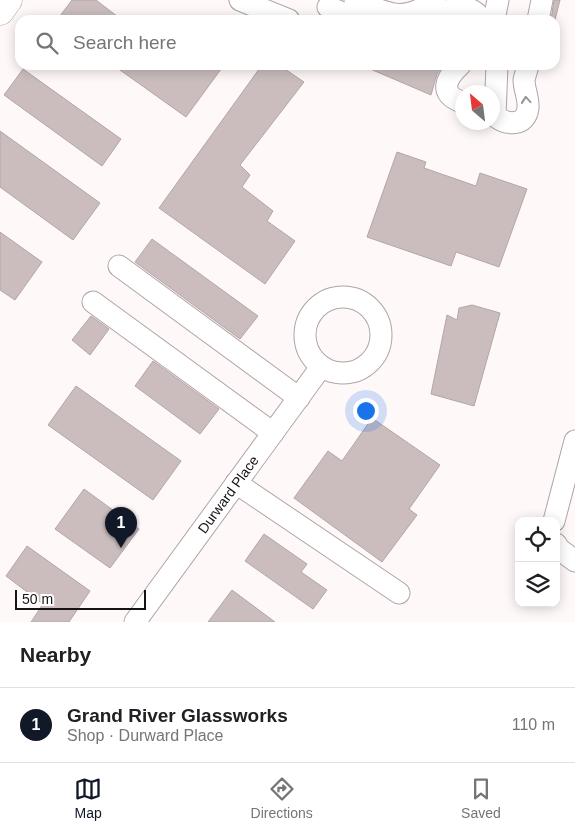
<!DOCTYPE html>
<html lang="en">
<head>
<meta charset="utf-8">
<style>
  body { margin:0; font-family:Arial,sans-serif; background:#f6f6f6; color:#202124 }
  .controls { position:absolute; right:15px; bottom:15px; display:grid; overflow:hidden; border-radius:10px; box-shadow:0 2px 12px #0003 }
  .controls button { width:45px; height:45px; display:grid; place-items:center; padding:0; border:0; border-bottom:1px solid #e0e0e0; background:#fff; color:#202124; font:25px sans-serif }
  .compass { position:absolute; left:455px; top:85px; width:45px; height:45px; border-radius:50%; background:#fff; box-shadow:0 2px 12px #0003; rotate:332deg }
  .scale { position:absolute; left:15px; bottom:12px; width:131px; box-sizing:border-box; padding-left:5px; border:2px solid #171213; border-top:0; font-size:14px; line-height:18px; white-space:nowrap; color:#171213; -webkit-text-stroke:4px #fff; paint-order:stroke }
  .you { position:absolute; left:365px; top:410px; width:18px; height:18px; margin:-12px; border:4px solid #fff; border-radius:50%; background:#1a73e8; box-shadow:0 0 0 8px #1a73e833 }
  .badge { display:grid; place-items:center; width:32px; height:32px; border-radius:50%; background:#111827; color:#fff; font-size:16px; font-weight:700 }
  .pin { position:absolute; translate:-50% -41px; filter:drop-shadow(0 1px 2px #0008) }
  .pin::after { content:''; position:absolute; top:26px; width:18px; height:15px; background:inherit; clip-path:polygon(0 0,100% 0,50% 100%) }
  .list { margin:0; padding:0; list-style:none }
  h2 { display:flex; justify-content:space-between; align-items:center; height:65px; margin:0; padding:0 20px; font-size:21px }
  h2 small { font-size:16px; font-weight:400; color:#757577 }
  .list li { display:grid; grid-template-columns:32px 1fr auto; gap:15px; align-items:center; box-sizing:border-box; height:75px; padding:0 20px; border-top:1px solid #e0e0e0 }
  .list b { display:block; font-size:19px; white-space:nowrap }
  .list p { margin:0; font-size:16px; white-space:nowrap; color:#757577 }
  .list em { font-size:16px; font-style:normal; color:#757577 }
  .icon { flex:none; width:28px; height:28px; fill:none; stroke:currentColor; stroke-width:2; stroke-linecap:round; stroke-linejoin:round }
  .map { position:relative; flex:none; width:575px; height:622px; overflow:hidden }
  .search { position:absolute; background:#fff; box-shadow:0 2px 12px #0003; left:15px; right:15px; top:15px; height:55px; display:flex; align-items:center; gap:12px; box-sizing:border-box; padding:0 18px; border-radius:15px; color:#757577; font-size:19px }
  .sheet { height:140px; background:#fff }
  nav { display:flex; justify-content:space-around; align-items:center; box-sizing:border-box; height:70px; border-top:1px solid #e0e0e0; background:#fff; font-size:14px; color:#757577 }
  nav a { display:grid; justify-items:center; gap:2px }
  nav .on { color:#111827 }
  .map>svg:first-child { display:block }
</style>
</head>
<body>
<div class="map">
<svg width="575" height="622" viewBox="0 0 575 622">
  <rect width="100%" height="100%" fill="#fef8f9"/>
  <path fill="#cbbdbe" stroke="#b3a6a7" d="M 72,0 L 96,0 L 122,20 L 57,20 Z
    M 554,0 L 560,0 L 555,20 L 551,20 Z
    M 113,65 L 224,65 L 186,117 Z
    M 262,65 L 279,65 L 304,82 L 240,165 L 250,175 L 242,187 L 273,211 L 267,221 L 295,241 L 265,284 L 159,208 Z
    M 361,65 L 443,65 L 437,74 L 431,95 Z
    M 23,69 L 121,139 L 102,166 L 4,95 Z
    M 0,131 L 100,203 L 73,240 L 0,187 Z
    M 397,152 L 426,162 L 424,168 L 476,186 L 480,173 L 527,189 L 499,267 L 456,252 L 451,266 L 367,237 Z
    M 0,232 L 42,262 L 15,300 L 0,290 Z
    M 152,239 L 258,316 L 240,339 L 135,262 Z
    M 472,305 L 500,313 L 474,406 L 431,394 L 447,315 L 457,320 L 459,308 Z
    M 91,316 L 109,329 L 90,355 L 72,340 Z
    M 153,361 L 219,409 L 200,434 L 135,386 Z
    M 76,386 L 181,461 L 153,500 L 48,425 Z
    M 372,418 L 440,465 L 409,509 L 417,515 L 382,562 L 294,498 L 328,451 L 342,461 Z
    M 84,489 L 139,529 L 110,568 L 55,529 Z
    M 264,534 L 307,564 L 301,572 L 327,590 L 313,609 L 245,561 Z
    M 27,546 L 90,591 L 69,622 L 31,622 L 43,604 L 6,576 Z
    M 232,590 L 275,622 L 208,622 Z"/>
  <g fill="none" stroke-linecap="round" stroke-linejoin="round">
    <g stroke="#b1a4a5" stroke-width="23">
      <g id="minor">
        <path d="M 240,0 L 289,20"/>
        <path d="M 355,0 C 389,14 403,24 435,0"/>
        <path d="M 328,7 L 360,20"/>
        <path d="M 429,20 C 446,9 472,0 481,20"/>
        <path d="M 494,20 L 498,0"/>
        <path d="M 538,20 L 542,0"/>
        <path d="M 460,65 C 446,78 438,94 462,102"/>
        <path d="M 497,65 L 495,116 C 506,125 526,127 528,108 C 529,99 524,89 524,80 C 525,75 527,70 528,65"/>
        <path d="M 119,266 L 299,398"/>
        <circle cx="343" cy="335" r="38"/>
        <path d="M 93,302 L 273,433"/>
        <path d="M 236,483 L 399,593"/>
        <path d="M 554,521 L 575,441"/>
        <path d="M 556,544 L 559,549 L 575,561"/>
        <path id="s1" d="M 135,622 L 321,367"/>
      </g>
    </g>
    <g stroke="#b1a4a5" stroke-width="29">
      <path id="major" d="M 0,11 L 8,0"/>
    </g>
    <use href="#minor" stroke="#fff" stroke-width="21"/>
    <use href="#major" stroke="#fff" stroke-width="28"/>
  </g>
  <defs><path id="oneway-chevron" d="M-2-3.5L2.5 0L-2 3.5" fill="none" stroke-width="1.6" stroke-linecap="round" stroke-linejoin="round" transform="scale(1.25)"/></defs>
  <use stroke="#979495" href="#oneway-chevron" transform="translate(526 100) rotate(-95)"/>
  <g text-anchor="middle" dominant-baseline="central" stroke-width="4.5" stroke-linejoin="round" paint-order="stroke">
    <g font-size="14" fill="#171213" stroke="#fff">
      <text stroke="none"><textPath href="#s1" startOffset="158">Durward Place</textPath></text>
    </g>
  </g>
</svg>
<div class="controls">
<button><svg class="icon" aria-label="locate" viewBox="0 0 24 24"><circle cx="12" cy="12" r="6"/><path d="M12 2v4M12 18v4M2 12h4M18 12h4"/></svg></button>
<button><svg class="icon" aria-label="layers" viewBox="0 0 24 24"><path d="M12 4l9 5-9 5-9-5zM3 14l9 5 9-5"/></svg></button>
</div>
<svg class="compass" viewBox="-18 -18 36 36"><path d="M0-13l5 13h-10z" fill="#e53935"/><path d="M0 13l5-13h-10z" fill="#757577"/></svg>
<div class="scale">50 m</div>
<div class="you"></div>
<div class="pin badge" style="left:121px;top:548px">1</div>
<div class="search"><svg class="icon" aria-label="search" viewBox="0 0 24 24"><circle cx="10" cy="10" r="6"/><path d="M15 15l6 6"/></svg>Search here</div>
</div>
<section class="sheet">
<h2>Nearby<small></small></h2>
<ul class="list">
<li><span class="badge">1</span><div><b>Grand River Glassworks</b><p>Shop · Durward Place</p></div><em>110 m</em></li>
</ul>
</section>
<nav>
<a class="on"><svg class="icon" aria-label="map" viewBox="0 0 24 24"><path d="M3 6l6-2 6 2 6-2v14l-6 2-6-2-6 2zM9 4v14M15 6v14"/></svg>Map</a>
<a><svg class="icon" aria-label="directions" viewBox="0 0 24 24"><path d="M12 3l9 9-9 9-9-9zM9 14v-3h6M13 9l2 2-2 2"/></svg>Directions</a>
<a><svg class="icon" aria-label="saved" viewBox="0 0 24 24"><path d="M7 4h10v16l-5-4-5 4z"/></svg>Saved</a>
</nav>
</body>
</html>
